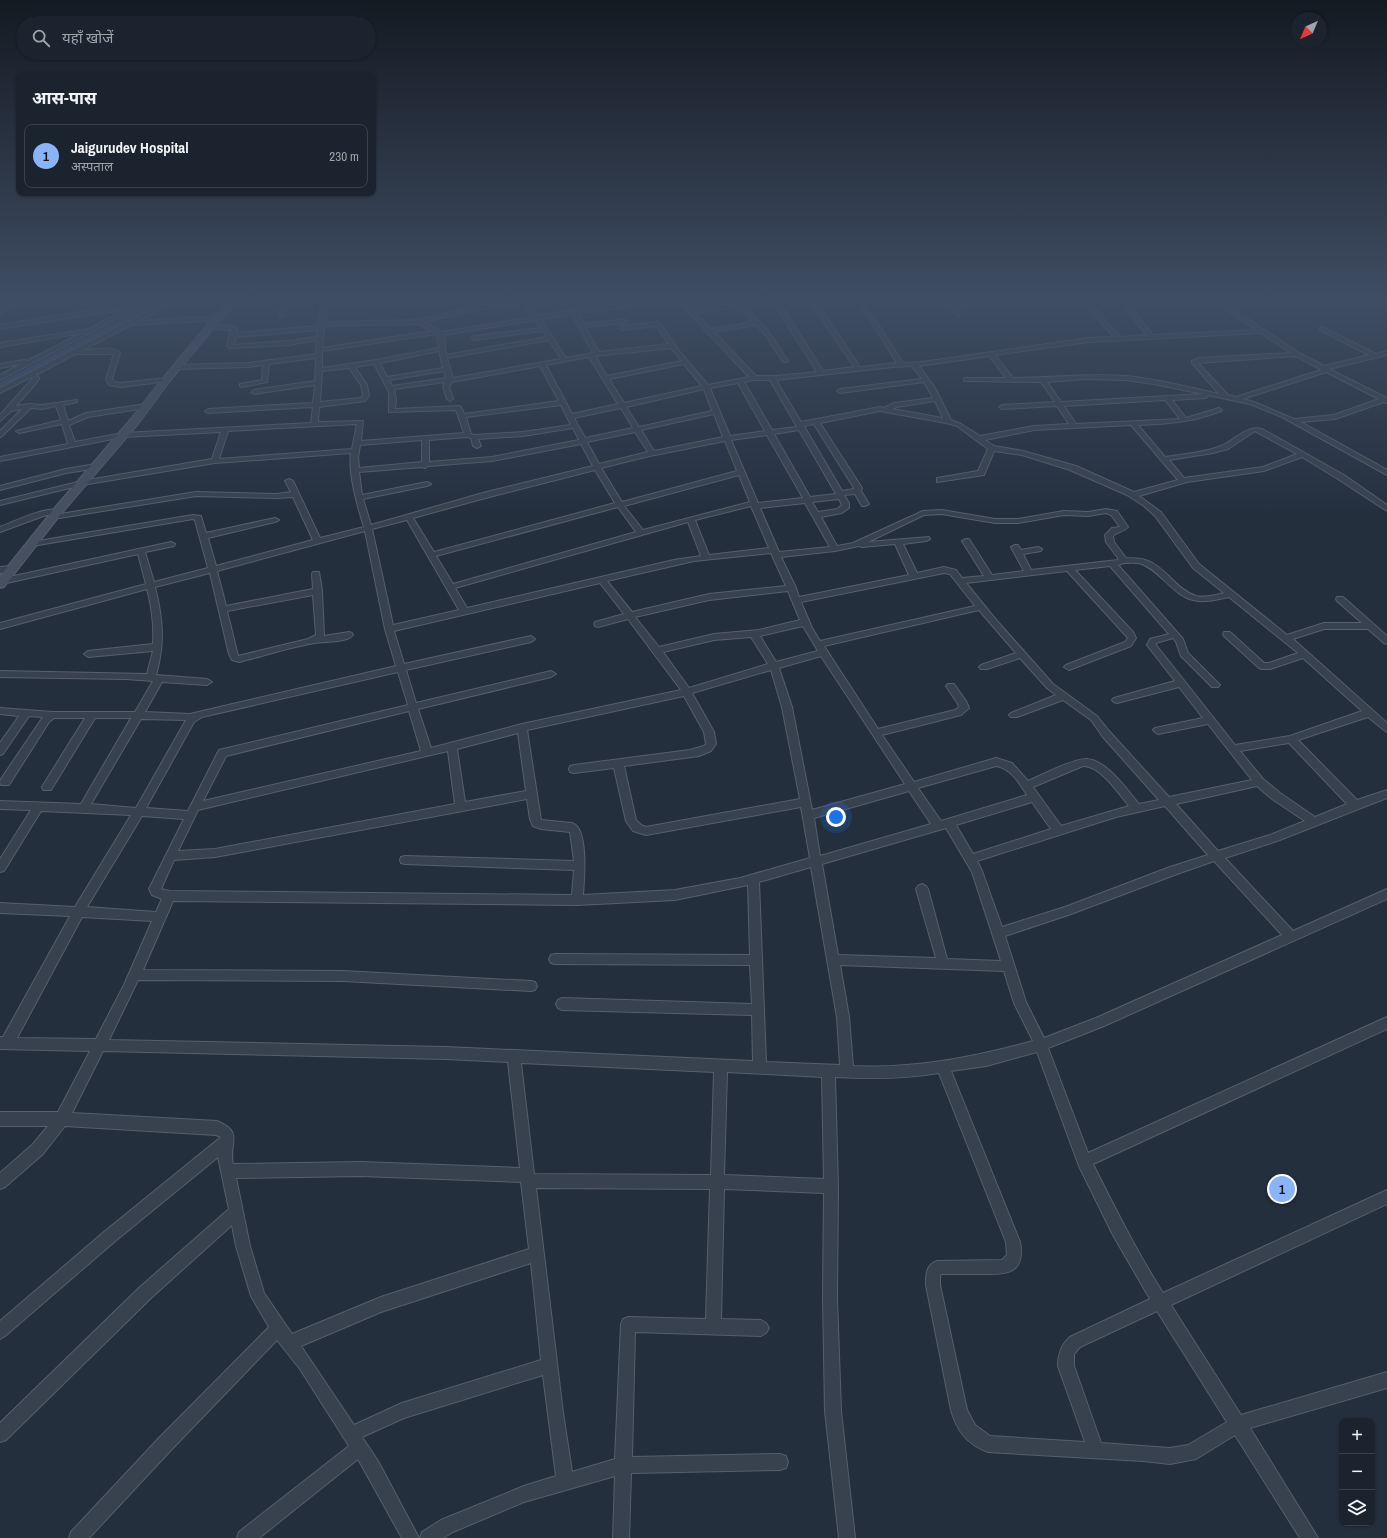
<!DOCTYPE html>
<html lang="hi">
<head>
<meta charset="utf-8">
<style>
  body { margin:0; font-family:"Archivo Narrow","Noto Sans Devanagari",sans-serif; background:#242b36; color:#f1f3f6 }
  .controls { position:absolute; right:12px; bottom:12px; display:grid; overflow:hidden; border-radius:8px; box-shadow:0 1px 3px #0004 }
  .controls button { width:36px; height:36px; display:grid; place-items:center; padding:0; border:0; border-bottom:1px solid #39404a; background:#1b232e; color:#f1f3f6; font:20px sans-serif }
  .compass { position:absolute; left:1291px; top:12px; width:36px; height:36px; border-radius:50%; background:#1b232e; box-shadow:0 1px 3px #0004; rotate:224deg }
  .you { position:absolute; left:836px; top:817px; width:14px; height:14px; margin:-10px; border:3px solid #fff; border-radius:50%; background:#1a73e8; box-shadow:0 0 0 6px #1a73e833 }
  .badge { display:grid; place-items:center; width:26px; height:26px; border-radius:50%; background:#8ab4f8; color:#111; font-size:13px; font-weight:700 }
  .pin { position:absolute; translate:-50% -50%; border:2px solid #fff; box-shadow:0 1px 4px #0006 }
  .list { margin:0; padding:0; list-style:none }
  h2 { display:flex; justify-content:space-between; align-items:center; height:52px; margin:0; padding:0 16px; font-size:17px }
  h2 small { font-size:13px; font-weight:400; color:#a0a4aa }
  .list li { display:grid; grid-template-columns:26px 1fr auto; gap:12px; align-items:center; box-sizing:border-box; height:64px; margin:0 8px 8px; padding:0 8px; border:1px solid #39404a; border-radius:8px }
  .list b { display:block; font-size:15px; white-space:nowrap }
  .list p { margin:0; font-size:13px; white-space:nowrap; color:#a0a4aa }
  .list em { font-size:13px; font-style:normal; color:#a0a4aa }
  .icon { flex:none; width:22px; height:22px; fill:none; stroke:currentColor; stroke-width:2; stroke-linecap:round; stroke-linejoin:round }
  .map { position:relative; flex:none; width:1387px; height:1538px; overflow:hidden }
  .search { position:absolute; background:#1b232e; box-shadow:0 1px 3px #0004; left:16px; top:16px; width:360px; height:44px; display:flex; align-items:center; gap:10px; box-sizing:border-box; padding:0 14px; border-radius:22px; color:#a0a4aa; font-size:15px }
  .panel { position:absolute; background:#1b232e; box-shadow:0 1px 3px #0004; left:16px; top:72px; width:360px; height:124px; border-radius:8px }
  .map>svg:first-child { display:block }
</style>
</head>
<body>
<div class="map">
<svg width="1387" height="1538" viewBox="0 0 1387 1538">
  <rect width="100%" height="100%" fill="#242f3e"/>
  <path fill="#394c67" d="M 158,300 L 166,300 L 0,387 L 0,382 Z"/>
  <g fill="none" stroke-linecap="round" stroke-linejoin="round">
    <g stroke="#565f6c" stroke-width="2">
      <path id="street" d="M 37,300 L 50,300 L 7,309 L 0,315 L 1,307 Z
        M 145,300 L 152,300 L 0,380 L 0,375 L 21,364 L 0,368 L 0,364 L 24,360 L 27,361 L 82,333 L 0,347 L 0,343 L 89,329 L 125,310 L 100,313 L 0,329 L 0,325 L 100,309 L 132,307 Z
        M 169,300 L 176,300 L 138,321 L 218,316 L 221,318 L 218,320 L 131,325 L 81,351 C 92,350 111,345 120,353 L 112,379 L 114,382 L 121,383 L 166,378 L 168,379 L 168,381 L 121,387 L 109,385 L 106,379 L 114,354 L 75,354 L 36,375 L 39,378 L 37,382 L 16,406 L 29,404 L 42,405 L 77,400 L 77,402 L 63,405 L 68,421 L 86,413 L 146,404 L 149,406 L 146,408 L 88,417 L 69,425 L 75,442 L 123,433 L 311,423 L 313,407 L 208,413 L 205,411 L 208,409 L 313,403 L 315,385 L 254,394 L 251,392 L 254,390 L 315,381 L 316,358 L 269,364 L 267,382 L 242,387 L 240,386 L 240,384 L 262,380 L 263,365 L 248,367 L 177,369 L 174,367 L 177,365 L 248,363 L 316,354 L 317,340 L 289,345 L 230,348 L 227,346 L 231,330 L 210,329 L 207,327 L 210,325 L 234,326 L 237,328 L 237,333 L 317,326 L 322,300 L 328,300 L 325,322 L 419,320 L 472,307 L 504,303 L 516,302 L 526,305 L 538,316 C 586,308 635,300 683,300 L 693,310 L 735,304 L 733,302 L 736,300 L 740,303 L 763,300 L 778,300 L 823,371 L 854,367 L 809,300 L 815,300 L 860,367 L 897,363 L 868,317 L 853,300 L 859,300 L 872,315 L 903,363 L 922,362 L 1089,338 L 1114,337 L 1081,300 L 1087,300 L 1120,337 L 1147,335 L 1118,300 L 1124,300 L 1153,335 L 1256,330 L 1212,300 L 1219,300 L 1299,353 L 1324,366 L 1369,355 L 1320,330 L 1319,329 L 1322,327 L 1376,354 L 1387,351 L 1387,355 L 1329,369 L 1387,398 L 1387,403 L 1384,402 L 1335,419 L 1301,422 L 1387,470 L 1387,475 L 1282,417 L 1250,404 L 1208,395 L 1207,397 L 1205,398 L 1172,400 L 1186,418 L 1219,408 L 1222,410 L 1221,411 C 1193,422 1168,424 1138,425 L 1165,457 C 1184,454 1204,453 1221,446 C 1236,440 1246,425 1262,429 L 1344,475 L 1387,505 L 1387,511 L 1338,479 L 1302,457 L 1264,471 L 1187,482 L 1139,496 L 1161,512 L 1199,564 L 1287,635 L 1324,623 L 1362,623 L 1337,601 L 1336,599 L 1337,597 L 1343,597 L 1387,636 L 1387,644 L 1384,643 L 1368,629 L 1324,629 L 1293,639 L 1387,723 L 1387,732 L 1384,730 L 1368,717 L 1298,740 L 1357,800 L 1387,790 L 1387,798 L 1277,841 L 1225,858 L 1293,931 L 1387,889 L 1387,899 L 1104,1026 L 1048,1048 L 1088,1153 L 1387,1017 L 1387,1029 L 1093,1164 C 1115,1208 1137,1252 1163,1293 L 1387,1190 L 1387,1204 L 1171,1305 L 1241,1415 L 1387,1372 L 1387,1388 L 1250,1428 L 1318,1538 L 1300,1538 L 1235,1435 L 1196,1459 L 1170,1464 L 1143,1461 L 988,1452 C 967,1444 957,1431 951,1410 L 926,1285 C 926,1274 926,1265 937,1261 L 1002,1260 L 1007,1255 L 1006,1242 L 939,1073 C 904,1079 870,1079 835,1077 L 838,1186 L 837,1298 L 841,1411 L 855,1538 L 839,1538 L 825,1411 L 823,1298 L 824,1193 L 724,1189 L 721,1319 L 761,1320 L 766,1323 L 769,1328 L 766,1333 L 761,1336 L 635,1332 L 632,1457 L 780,1454 L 786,1456 L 788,1462 L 786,1468 L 780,1470 L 631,1473 L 629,1538 L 613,1538 L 615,1476 L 524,1502 L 453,1532 L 443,1538 L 420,1538 L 422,1532 L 441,1520 L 524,1486 L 556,1476 L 543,1375 L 404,1418 L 362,1437 L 378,1461 L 419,1538 L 402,1538 L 358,1459 L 259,1538 L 237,1538 L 239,1532 L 349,1446 L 300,1369 L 277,1340 L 171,1450 L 89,1538 L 69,1538 L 71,1532 L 159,1438 L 269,1327 L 251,1296 L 236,1246 L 232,1225 L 151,1298 L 6,1440 L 0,1442 L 0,1423 L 140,1287 L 229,1209 L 218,1157 L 114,1242 L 5,1336 L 0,1339 L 0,1321 L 104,1232 L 221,1137 L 216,1135 L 65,1126 L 43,1154 L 5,1187 L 0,1189 L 0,1173 L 33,1144 L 48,1126 L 0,1126 L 0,1112 L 58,1112 L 90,1051 L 0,1049 L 0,1037 L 3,1037 L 70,916 L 0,913 L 0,903 L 75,907 L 131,815 L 41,811 L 4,871 L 0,872 L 0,859 L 31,810 L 0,809 L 0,801 L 81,804 L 131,718 L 95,718 L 51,790 L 43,790 L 42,787 L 85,718 L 54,718 L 49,722 L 9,785 L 1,785 L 0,782 L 1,779 L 43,717 L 29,716 L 3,754 L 0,755 L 0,743 L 19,716 L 0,714 L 0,708 L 52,712 L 135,712 L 153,681 L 126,679 L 0,677 L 0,671 L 147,674 L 153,651 L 88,657 L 84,654 L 88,651 L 153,644 C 154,626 152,607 147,589 L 0,629 L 0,623 L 146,584 L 138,554 L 2,584 L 0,583 L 0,579 L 171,542 L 175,544 L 174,546 L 145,552 L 154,582 L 208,568 L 195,520 L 193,519 L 32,546 L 28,544 L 32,542 L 193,515 L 201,516 L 206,533 L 275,518 L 279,520 L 275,522 L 208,538 L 216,566 L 313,540 L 293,497 L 277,498 L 196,496 L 53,519 L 49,517 L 54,515 L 46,515 L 0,532 L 0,527 C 16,521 43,507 60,510 L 60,514 L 196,492 L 277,494 L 291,492 L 285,481 L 289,479 L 293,481 L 320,538 L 364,527 C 358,508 348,472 351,453 L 215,463 L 82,485 L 0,505 L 0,501 L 82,481 L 212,459 L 221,432 L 123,437 L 0,461 L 0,457 L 68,444 L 62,424 L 19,433 L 16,431 L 61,420 L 56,406 L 42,409 L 31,408 L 2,436 L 0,437 L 0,431 L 22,409 L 11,411 L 0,421 L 0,415 L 33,378 L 31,377 L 0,393 L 0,388 ZM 678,301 L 749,377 L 708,385 L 679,351 L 660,323 L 658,322 L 622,326 L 619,328 L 622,330 L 656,326 L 669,344 L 599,352 L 585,327 L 625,323 L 628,321 L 625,319 L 584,324 L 578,313 ZM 773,302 L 817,372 L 776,376 L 756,376 L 714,332 L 756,325 L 764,333 L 783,362 L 787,362 L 788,361 L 768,331 L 744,306 ZM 504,306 L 522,307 L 533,317 L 442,332 L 424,322 L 472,311 ZM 738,307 L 753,322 L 711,329 L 696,313 ZM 572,314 L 593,353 L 566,358 L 541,319 ZM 535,320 L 541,328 L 474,336 L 471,338 L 474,340 L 543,331 L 547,337 L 446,355 L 444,335 ZM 418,324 L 432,331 L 322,348 L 324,326 ZM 317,330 L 317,337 L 289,341 L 233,345 L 236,337 ZM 1261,333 L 1291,353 L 1199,358 L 1192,361 L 1192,363 L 1219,394 C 1188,387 1157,379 1126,376 C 1088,373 1050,378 1013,378 L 995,355 L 1089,342 ZM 437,334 L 439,348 L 376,360 L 322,368 L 322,351 ZM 549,340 L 561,359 L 453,378 L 447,358 ZM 671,348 L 682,361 L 607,376 L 595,356 ZM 439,351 L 443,368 L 387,377 L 380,363 ZM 989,356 L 1006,378 L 966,378 L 964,379 L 964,381 L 1041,382 L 1055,402 L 1002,405 L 999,407 L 1002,409 L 1057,406 L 1069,424 L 1034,426 L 980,436 L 961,424 L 951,420 L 935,388 L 919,366 ZM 1296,356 L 1321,370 L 1236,397 L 1228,395 L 1198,363 ZM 589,357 L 618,404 L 572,414 L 546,365 ZM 374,364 L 389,392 L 389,412 L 456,410 L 464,433 L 361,441 L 363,421 L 318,422 L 319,407 L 365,401 L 369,396 L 367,385 L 355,367 ZM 684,364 L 702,386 L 624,403 L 609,379 ZM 540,366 L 559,401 L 464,414 L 461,407 L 459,406 L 395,409 L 396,400 L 394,389 L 445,382 L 443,387 L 447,399 L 450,401 L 453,399 L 449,387 L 452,382 ZM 912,366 L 922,379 L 840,389 L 837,391 L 840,393 L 924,382 L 933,398 L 894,403 L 884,408 L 880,407 L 801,422 L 776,380 L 893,367 ZM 349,368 L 361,385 L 363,396 L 361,398 L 320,402 L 322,371 ZM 444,371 L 446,378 L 392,386 L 389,380 ZM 1326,372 L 1379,399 L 1334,415 L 1294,419 L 1254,402 L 1243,399 ZM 1084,379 L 1125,380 L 1154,384 L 1203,394 L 1061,402 L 1047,382 ZM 754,380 L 770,380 L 797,427 L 772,430 L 744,382 ZM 738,383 L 765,431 L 730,436 L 710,388 ZM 704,389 L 712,411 L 639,427 L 626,407 ZM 1165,400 L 1180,419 L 1076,424 L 1064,406 ZM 935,401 L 943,418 L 892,409 L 896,407 ZM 561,405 L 571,425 L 523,432 L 475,435 L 471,434 L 466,417 ZM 621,408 L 633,428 L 585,438 L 574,418 ZM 880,411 L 946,423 L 957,426 L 988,449 L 978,471 L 937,478 L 937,482 L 984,475 L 994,451 L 1022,455 L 1070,470 L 1127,495 L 1144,506 L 1155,516 L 1193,568 L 1224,593 C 1215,595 1205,598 1196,596 C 1177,590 1166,568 1148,561 C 1141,558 1133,558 1126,558 L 1114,542 L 1113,536 C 1118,531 1124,532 1128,527 L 1117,511 L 1106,509 L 1088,512 L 1064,511 L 1018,519 L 995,519 L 942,510 L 923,511 L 853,543 L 837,546 L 821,517 L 842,513 L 849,508 L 849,503 L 844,495 L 855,494 L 862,506 L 865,506 L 869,504 L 861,491 L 862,488 L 820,423 ZM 714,414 L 723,437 L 654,451 L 641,430 ZM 357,424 L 352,449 L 219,459 L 228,431 ZM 814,424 L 854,488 L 854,489 L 842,491 L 804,426 ZM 1131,425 L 1178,480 L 1134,492 L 1076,466 L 1023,451 L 994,446 L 985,440 L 1034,430 ZM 573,428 L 579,440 L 492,457 L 429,462 L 429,440 L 467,437 L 471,438 L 473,446 L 477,448 L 481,446 L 478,439 L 523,436 ZM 799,430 L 836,494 L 810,497 L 774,434 ZM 1255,431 L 1297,454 L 1263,467 L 1184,478 L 1169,460 L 1213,453 L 1228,449 ZM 635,432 L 648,452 L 599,464 L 587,442 ZM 767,435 L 803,498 L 758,503 L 731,440 ZM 422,440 L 422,462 L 359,468 L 358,458 L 360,445 ZM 725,441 L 737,471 L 622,502 L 601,468 L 645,457 ZM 581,444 L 593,466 L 483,493 L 371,525 L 363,499 L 427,486 L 431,484 L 427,482 L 362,495 L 359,472 L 422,467 L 425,468 L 428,466 L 492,461 ZM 595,470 L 615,503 L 434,552 L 413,518 L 489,497 ZM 739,475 L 750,502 L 643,530 L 624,506 ZM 839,499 L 842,505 L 837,509 L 818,512 L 812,502 ZM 805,503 L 830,547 L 779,552 L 760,508 ZM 751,506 L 769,548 L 709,555 L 695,520 ZM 618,507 L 636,532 L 453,584 L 436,556 ZM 1106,513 L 1111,515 L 1120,527 L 1112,528 L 1105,535 L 1106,542 L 1118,558 L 1118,560 L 1031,570 L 1023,554 L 1041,551 L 1042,549 L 1038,547 L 1021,550 L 1018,545 L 1015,545 L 1011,547 L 1024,571 L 992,575 L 969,539 L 966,539 L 962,541 L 984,576 L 962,578 L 956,570 L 944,567 L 917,573 L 903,544 L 926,541 L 930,539 L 929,537 L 868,542 L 924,515 L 942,514 L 995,523 L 1018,523 L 1064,515 L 1088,516 ZM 407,520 L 459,610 L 393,625 L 372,529 ZM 688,522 L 701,556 L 674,560 L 467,608 L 455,588 ZM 365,531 L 385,629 L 396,666 L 190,714 L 145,712 L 162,682 L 207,685 L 212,682 L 207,679 L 156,675 C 165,644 163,619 155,587 L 210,573 L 229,654 L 232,660 L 239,662 C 263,656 290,647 315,643 C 324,641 347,643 353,635 L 352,633 L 349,632 L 324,636 L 322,591 L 319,572 L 313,572 L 312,574 L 313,589 L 226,606 L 217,571 ZM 895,544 L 909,575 L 799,597 L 796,588 L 781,557 L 835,551 L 859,546 L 862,547 ZM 771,553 L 786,586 L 709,594 L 632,612 L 607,581 L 694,561 ZM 1124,563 C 1130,563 1137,562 1142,564 C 1164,573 1174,599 1199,601 C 1209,602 1219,599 1229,597 L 1298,653 L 1269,663 L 1264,663 L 1230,632 L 1224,632 L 1223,634 L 1224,636 L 1259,668 L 1262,669 L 1270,669 L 1303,658 L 1362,711 L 1290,736 L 1235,745 L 1156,645 L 1156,643 L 1173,638 L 1176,642 L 1181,656 L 1212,687 L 1218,687 L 1220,685 L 1188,653 L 1183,639 L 1118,565 ZM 1110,566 L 1169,634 L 1150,639 L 1147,645 L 1175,681 L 1114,698 L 1112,700 L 1114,702 L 1117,703 L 1179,687 L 1203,718 L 1155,728 L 1153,730 L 1155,732 L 1158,734 L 1208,724 L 1252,780 L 1169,797 L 1109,731 L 1097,716 L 1053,684 L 997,621 L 966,583 L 1067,571 L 1128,638 L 1125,642 L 1066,665 L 1064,667 L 1069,670 L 1131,646 L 1136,638 L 1133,632 L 1075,570 ZM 944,573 L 950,574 L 975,606 L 820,641 L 812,628 L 801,602 ZM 600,583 L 624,614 L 595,622 L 594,624 L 595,626 L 598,627 L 628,619 L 681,690 L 522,724 L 431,748 L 418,709 L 551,677 L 556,674 L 551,671 L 416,703 L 406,670 L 531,642 L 535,639 L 531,636 L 404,664 L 394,631 ZM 788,591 L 800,620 L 759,630 L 714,634 L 659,647 L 635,617 L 709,600 ZM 313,595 L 316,635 L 308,639 L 238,656 L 227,611 ZM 979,610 L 1016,653 L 981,665 L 979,667 L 981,669 L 987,669 L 1020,658 L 1047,688 L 1056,695 L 1011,713 L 1009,715 L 1011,717 L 1017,717 L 1063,700 L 1091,720 L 1103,737 L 1159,800 L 1139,804 C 1127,790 1106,759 1086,759 C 1072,759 1042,775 1028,781 L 1012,763 L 996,758 L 914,782 L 882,735 L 961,715 L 969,708 L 966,701 L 954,684 L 948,684 L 946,686 L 958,704 L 959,707 L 955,710 L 878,729 L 824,646 ZM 803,626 L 818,651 L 776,662 L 760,636 ZM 751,637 L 768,664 L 689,688 L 663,652 L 714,640 ZM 821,656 L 905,784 L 812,810 L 792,707 L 779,668 ZM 771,670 L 782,707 L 800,799 L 646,827 L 641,825 L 636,820 L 624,766 L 699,756 L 711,751 L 716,744 L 714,732 L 692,693 ZM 398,672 L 408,705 L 219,750 L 188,811 L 146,808 L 194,722 L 202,717 ZM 684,696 L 704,732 L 706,744 L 704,746 L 690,750 L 574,765 L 570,766 L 569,769 L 570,772 L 574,773 L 614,768 L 626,821 L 633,831 L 646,835 L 801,807 L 810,858 L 740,878 L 675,890 L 583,895 C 584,880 589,828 572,823 L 541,820 L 527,730 ZM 409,711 L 421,751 L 203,801 L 226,756 ZM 141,719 L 186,720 L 136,808 L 91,804 ZM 518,733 L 526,791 L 465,802 L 457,749 ZM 1289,743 L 1347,804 L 1315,817 L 1280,793 L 1263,779 L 1240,751 ZM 448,751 L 455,804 L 215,849 L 178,851 L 198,810 ZM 996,766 C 1011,768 1020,784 1027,795 L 941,821 L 918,788 ZM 1083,766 C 1100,765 1119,794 1129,806 L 1061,826 L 1033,787 ZM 1257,786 L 1272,799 L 1305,821 L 1270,835 L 1218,851 L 1176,804 ZM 909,791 L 931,824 L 820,856 L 814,818 ZM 527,799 L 530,819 L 533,826 L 541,829 L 570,832 L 574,861 L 405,856 L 401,857 L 400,860 L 401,863 L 405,864 L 574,870 L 572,895 L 169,891 L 161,889 L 174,860 L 215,857 ZM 1032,802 L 1051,829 L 973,854 L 956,825 ZM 1165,806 L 1208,855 L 1170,867 L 1065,907 L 1002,927 L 982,871 L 977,861 L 1116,817 ZM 142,816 L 184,819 L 149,889 L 152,895 L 162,899 L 156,912 L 87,907 ZM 946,828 L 972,872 L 1001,961 L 947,959 L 928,889 L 926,886 L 922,884 L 918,886 L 916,889 L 936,958 L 838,955 L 822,864 ZM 1214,861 L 1282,935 L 1096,1018 L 1044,1038 L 1026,1002 L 1005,936 L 1071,914 L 1177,874 ZM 811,867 L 837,1017 L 840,1065 L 766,1062 L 759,882 ZM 748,885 L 750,955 L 555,954 L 551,955 L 549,959 L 551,963 L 555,964 L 750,965 L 752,1004 L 562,998 L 558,1000 L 556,1004 L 558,1008 L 562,1010 L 752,1015 L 753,1061 L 446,1047 L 109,1040 L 138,980 L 343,981 L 531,991 L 535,990 L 537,986 L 535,982 L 531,981 L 343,971 L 143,970 L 173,901 L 577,905 L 675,900 ZM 82,917 L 152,921 L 124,985 L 96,1039 L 17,1038 ZM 840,965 L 1004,971 L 1014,1003 L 1033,1041 C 974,1057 914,1069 853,1066 L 849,1017 ZM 103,1051 L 446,1059 L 508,1062 L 520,1168 L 361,1162 L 233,1164 C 228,1142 245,1133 217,1121 L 72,1113 ZM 1037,1052 L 1079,1166 L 1113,1235 L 1150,1299 L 1070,1337 C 1061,1345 1058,1354 1058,1366 L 1085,1442 L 990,1436 L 975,1425 L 967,1410 L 940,1285 L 940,1275 L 942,1274 C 954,1274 967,1274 979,1274 C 1004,1274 1026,1276 1020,1242 L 951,1071 L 986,1066 ZM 521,1063 L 714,1072 L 711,1175 L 534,1174 ZM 727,1072 L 822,1077 L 824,1179 L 724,1175 ZM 361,1176 L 521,1182 L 529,1249 L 381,1297 L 292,1334 L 264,1293 L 250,1246 L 236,1178 ZM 536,1188 L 710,1189 L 706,1319 L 628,1317 L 623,1319 L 621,1324 L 615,1459 L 572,1472 L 563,1413 ZM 531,1263 L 541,1360 L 402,1403 L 354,1425 L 301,1346 L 381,1312 ZM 1157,1311 L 1227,1422 L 1188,1445 L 1170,1448 L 1101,1443 L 1074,1366 L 1074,1354 L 1080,1347 Z
        M 283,300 L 289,300 L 285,315 L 282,317 L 279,315 Z
        M 942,300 L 948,300 L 952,304 L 999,300 L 1020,300 L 1017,302 L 955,307 L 961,314 L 958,316 Z
        M 1265,300 L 1272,300 L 1280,305 L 1275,306 Z
        M 96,464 L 100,466 L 99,468 L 66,473 L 0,490 L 0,486 L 66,469 Z
        M 12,566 L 15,567 L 16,569 L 15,571 L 0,573 L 0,567 Z"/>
    </g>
    <g stroke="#565f6c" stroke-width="2">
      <path id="secondary" d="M 228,300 L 237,300 L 169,382 L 138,424 L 61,514 L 4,587 L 0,588 L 0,576 L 53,510 L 130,420 L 163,378 Z
        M 1371,300 L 1382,300 L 1387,303 L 1387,309 Z"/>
    </g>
    <use href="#street" fill="#38414e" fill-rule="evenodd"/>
    <use href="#secondary" fill="#465061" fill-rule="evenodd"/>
  </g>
  <linearGradient id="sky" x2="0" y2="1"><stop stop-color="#141a22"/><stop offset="0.58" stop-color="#3f4d63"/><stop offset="1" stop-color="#3f4d63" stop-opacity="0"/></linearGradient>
  <rect width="1387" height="515" fill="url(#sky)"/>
</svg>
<div class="controls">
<button>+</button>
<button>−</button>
<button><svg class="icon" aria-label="layers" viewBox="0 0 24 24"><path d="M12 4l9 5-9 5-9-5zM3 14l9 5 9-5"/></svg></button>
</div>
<svg class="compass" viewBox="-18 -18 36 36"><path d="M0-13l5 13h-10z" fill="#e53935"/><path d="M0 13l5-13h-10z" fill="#a0a4aa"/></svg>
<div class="you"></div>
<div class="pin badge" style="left:1282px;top:1189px">1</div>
<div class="search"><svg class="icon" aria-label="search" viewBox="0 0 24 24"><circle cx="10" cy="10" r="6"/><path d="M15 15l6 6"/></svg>यहाँ खोजें</div>
<section class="panel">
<h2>आस-पास<small></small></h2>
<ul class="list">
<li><span class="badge">1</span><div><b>Jaigurudev Hospital</b><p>अस्पताल</p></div><em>230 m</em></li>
</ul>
</section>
</div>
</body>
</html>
